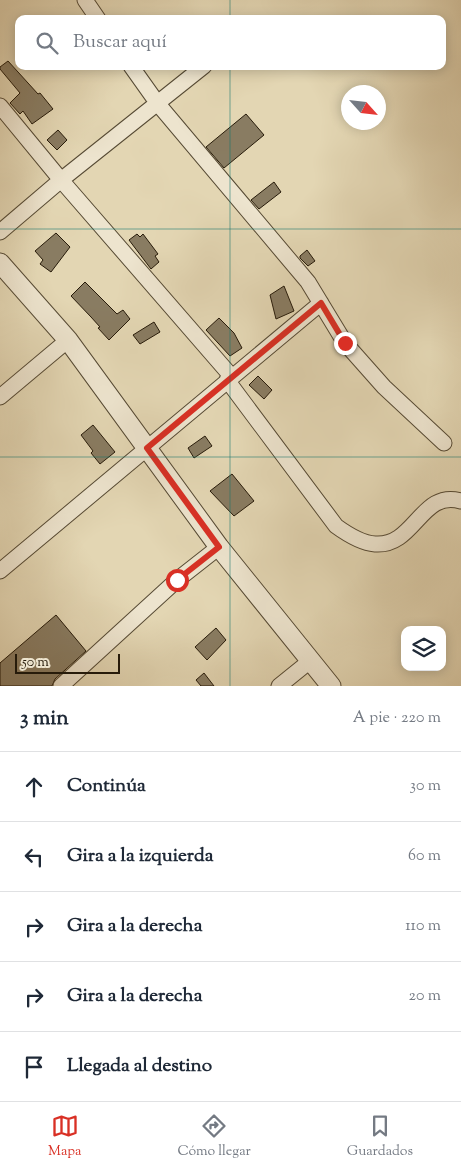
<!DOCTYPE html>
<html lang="es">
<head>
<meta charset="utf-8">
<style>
  body { margin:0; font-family:"Sorts Mill Goudy",serif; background:#f6f6f7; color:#1f2937 }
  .controls { position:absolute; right:15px; bottom:15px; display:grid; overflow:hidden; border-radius:10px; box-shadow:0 2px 12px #0003 }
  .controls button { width:45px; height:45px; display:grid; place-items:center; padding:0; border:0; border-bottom:1px solid #e0e1e3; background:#fff; color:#1f2937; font:25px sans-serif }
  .compass { position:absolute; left:341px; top:85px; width:45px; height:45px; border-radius:50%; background:#fff; box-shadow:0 2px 12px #0003; rotate:117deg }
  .scale { position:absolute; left:15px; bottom:12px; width:105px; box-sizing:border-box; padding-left:5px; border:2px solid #271b0a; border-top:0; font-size:14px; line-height:18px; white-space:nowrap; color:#271b0a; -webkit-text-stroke:4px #ede4ce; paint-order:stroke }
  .stop { position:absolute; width:15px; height:15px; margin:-11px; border:4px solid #d93025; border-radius:50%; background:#fff }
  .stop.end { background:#d93025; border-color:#fff; box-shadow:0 1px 5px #0008 }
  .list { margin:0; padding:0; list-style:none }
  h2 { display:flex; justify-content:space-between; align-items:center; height:65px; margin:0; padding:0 20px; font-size:21px }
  h2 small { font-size:16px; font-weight:400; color:#747a83 }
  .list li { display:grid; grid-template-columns:32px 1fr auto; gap:15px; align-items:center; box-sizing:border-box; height:70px; padding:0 20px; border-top:1px solid #e0e1e3 }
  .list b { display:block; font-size:19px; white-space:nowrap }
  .list em { font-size:16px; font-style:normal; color:#747a83 }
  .icon { flex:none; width:28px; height:28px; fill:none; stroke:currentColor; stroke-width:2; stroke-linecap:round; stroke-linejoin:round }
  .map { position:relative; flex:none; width:461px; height:686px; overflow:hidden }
  .search { position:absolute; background:#fff; box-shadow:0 2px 12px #0003; left:15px; right:15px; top:15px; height:55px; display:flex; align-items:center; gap:12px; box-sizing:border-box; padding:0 18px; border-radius:10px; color:#747a83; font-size:19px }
  .sheet { height:415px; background:#fff }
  nav { display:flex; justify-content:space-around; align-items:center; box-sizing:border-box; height:70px; border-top:1px solid #e0e1e3; background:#fff; font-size:14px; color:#747a83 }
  nav a { display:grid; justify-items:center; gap:2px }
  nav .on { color:#d93025 }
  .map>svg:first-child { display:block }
</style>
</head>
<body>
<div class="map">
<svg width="461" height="686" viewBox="0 0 461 686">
  <rect width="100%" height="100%" fill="#e3d6b3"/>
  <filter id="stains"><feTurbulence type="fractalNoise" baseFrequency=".004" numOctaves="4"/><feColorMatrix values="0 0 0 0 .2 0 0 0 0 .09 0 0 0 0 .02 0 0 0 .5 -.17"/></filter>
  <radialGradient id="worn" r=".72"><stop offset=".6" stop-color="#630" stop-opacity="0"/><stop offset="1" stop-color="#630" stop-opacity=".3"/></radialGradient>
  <path fill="#897c62" stroke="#271b0a" d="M 8,61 L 38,94 L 40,93 L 53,109 L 32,124 L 23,111 L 20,114 L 10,103 L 20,93 L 0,69 L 0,67 Z
    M 246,114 L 264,135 L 224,168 L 206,147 Z
    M 58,130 L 67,140 L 57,150 L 47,140 Z
    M 274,182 L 281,192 L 259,209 L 251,200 Z
    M 56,233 L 70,247 L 51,272 L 40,264 L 43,260 L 35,251 Z
    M 137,234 L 140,237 L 143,234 L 158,254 L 155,256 L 159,262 L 151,269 L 129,240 Z
    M 307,250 L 315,261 L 308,266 L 300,258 L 300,256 Z
    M 85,282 L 117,314 L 123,310 L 130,319 L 109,340 L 98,328 L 100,327 L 91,317 L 71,296 Z
    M 284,286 L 294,311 L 276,319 L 270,295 Z
    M 219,318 L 234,333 L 242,348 L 230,356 L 206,330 Z
    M 154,322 L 160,332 L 140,344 L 133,335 Z
    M 258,376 L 272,390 L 264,399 L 249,385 Z
    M 93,425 L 115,452 L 100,464 L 91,453 L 93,451 L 81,435 Z
    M 205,436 L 212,446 L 194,458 L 188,448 Z
    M 232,474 L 254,501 L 234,516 L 210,491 Z
    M 56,615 L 86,651 L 55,679 L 52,686 L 0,686 L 0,663 Z
    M 216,628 L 226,640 L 207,660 L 195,647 Z
    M 204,673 L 214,686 L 201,686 L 196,680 Z"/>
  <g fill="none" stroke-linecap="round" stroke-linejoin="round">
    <g stroke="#564a34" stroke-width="17">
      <path id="minor" d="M 85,0 L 98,19
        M 131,66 L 158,104 L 308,282 L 345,343 L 384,387 L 444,443
        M 0,106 L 61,180 L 232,377
        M 0,232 L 61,180 L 204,66
        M 227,380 L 336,526 C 347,534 361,543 375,544 C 415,547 421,489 461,501
        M 0,397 L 68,340
        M 0,571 L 321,303
        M 61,686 L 177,580 L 219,547
        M 279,686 L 310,661"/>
    </g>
    <g stroke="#564a34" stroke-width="21">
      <path id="tertiary" d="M 0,263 L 68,340 L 219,547 L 331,686"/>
    </g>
    <use href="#minor" stroke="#ede4ce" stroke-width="15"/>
    <use href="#tertiary" stroke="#ede4ce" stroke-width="19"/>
  </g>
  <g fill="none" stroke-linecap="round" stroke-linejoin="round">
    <path stroke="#d93025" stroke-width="6" d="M 177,580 L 219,547 L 147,448 L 321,303 L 345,343"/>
  </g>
  <path fill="none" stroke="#0f766e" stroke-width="1" stroke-opacity="0.55" d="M 230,0 L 230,19M 230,66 L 230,686M 0,229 L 461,229M 0,457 L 461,457"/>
  <rect width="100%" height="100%" filter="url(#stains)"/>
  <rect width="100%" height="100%" fill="url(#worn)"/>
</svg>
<div class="controls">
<button><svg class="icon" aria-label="layers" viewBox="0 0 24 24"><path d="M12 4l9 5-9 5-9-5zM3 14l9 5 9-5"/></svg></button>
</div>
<svg class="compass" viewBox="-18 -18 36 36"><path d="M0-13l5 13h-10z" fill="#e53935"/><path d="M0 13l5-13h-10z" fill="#747a83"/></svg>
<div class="scale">50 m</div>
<div class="stop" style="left:177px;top:580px"></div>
<div class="stop end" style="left:345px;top:343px"></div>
<div class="search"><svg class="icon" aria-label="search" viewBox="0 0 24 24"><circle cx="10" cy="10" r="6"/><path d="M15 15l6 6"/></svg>Buscar aquí</div>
</div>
<section class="sheet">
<h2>3 min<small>A pie · 220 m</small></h2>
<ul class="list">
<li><svg class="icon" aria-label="ahead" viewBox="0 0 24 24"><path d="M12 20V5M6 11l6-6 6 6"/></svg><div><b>Continúa</b></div><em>30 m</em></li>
<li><svg class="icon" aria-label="left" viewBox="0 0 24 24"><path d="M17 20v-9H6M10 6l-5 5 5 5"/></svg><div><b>Gira a la izquierda</b></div><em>60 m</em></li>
<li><svg class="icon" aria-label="right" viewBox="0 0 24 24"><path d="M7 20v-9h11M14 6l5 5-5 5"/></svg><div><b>Gira a la derecha</b></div><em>110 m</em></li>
<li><svg class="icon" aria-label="right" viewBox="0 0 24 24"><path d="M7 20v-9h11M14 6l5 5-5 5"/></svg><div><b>Gira a la derecha</b></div><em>20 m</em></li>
<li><svg class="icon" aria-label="arrive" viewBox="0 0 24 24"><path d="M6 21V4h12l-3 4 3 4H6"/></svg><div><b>Llegada al destino</b></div></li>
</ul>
</section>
<nav>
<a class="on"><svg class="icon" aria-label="map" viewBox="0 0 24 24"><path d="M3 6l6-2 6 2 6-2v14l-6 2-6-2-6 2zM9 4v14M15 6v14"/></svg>Mapa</a>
<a><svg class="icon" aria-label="directions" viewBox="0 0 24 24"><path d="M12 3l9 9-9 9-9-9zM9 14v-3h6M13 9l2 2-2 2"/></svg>Cómo llegar</a>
<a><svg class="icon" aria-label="saved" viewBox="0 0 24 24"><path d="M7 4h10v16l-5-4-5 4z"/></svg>Guardados</a>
</nav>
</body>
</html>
